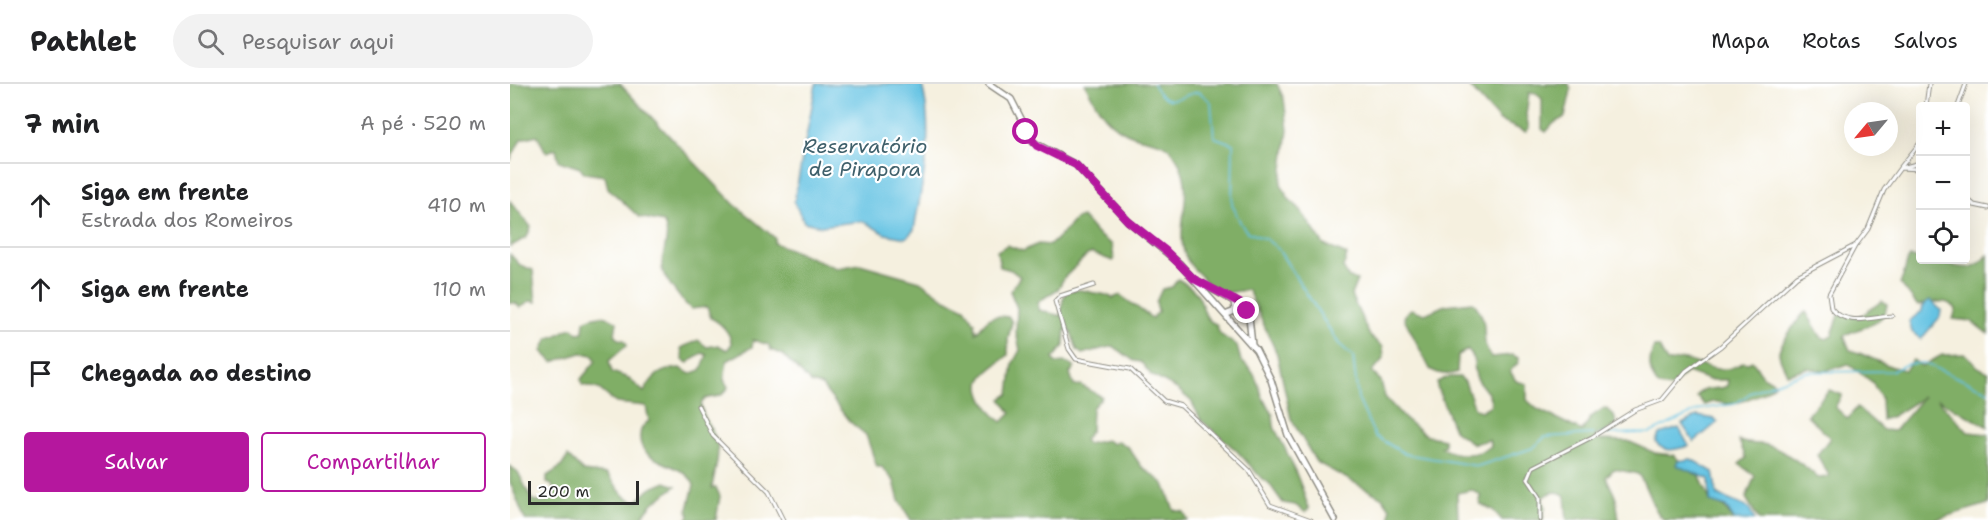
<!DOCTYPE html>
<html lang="pt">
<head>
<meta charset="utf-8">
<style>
  body { margin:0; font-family:"Shantell Sans",sans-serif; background:#f2f2f2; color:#202124 }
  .controls { position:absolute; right:18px; top:18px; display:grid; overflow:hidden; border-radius:6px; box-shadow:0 6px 24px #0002 }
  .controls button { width:54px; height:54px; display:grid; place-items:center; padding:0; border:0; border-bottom:2px solid #e0e0e0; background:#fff; color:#202124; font:30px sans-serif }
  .compass { position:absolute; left:1334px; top:18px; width:54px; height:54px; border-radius:50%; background:#fff; box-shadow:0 6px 24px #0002; rotate:241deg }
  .scale { position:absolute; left:18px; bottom:15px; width:111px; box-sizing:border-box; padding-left:6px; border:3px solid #2b2b2b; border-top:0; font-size:16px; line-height:21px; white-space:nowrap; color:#2b2b2b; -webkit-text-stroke:4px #fff; paint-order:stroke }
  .stop { position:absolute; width:18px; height:18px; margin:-14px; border:4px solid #b5179e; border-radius:50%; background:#fff }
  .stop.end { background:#b5179e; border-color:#fff; box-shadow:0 2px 6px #0008 }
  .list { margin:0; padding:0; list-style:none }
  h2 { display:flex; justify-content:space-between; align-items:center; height:78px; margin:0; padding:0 24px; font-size:26px }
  h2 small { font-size:20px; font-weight:400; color:#757577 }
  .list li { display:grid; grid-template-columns:39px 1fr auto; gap:18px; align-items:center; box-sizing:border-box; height:84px; padding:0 24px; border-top:2px solid #e0e0e0 }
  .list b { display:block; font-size:22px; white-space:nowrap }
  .list p { margin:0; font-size:20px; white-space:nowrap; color:#757577 }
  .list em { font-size:20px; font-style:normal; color:#757577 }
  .actions { display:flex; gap:12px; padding:18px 24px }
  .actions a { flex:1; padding:14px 0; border:2px solid #b5179e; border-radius:6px; text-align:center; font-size:21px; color:#b5179e }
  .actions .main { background:#b5179e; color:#fff }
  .icon { flex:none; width:33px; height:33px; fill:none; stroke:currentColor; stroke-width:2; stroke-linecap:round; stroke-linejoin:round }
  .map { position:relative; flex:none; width:1478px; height:436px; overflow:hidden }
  header { display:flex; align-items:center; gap:36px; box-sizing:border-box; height:84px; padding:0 30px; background:#fff; border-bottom:2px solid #e0e0e0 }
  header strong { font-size:28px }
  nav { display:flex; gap:33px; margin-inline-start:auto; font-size:21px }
  .search { width:420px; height:54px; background:#f2f2f2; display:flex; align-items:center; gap:15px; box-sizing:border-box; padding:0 21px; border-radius:33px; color:#757577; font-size:22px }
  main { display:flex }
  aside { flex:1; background:#fff }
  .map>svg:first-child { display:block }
</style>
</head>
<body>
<header>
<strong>Pathlet</strong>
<div class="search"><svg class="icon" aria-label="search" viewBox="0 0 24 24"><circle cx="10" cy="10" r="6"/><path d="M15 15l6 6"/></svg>Pesquisar aqui</div>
<nav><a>Mapa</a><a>Rotas</a><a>Salvos</a></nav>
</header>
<main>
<aside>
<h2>7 min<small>A pé · 520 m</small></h2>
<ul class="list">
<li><svg class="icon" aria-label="ahead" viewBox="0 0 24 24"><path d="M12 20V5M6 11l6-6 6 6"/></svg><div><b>Siga em frente</b><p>Estrada dos Romeiros</p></div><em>410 m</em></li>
<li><svg class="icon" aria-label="ahead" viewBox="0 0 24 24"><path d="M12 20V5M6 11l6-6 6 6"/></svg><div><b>Siga em frente</b></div><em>110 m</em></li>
<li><svg class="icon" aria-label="arrive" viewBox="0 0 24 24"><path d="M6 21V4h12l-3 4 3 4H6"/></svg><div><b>Chegada ao destino</b></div></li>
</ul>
<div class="actions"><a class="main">Salvar</a><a>Compartilhar</a></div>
</aside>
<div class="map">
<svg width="1478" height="436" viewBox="0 0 1478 436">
  <rect width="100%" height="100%" fill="#fff"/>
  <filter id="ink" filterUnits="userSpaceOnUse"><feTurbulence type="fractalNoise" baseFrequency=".0167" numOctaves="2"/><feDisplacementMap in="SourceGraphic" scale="12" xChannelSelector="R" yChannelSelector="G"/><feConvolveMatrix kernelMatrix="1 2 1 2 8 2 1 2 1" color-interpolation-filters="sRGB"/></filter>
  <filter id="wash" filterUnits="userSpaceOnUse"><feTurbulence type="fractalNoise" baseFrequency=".008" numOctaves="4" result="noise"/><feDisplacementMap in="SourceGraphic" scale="24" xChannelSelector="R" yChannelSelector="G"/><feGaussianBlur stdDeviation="1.35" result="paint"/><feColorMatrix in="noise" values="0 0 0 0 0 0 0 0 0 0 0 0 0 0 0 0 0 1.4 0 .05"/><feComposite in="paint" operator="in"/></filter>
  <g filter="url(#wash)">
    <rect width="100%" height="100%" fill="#f5f0df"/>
    <path fill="#80ae66" stroke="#566c48" stroke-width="1.5" d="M 0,0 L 110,0 L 224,120 L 265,154 L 264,159 L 327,184 L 350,180 L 410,197 L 434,214 L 455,224 L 465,239 L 466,249 C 478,235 478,230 499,233 L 502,238 L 498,255 L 498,271 C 491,278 478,285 473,293 C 463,306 481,330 492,338 L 501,329 L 491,315 L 499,310 L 503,279 L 510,266 L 506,248 L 507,224 L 500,207 L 510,193 L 501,186 L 490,183 L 487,167 L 497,161 L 513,167 L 528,160 L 540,161 C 547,155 560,142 565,135 L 572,133 L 587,150 L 602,161 L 604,175 L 603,177 L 582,169 L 577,171 L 554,194 L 548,205 L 528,218 L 529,226 L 551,232 C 552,210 554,201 580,208 C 588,210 594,209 603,214 L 610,211 L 642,234 L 648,228 L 646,218 L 652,205 L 662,203 L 668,195 C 675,199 687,207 690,215 C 694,225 694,236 706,240 L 710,250 L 727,262 L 731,277 C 748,289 746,299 754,316 C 756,321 761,325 763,331 C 764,336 763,341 765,345 C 780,372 790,396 799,425 L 795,428 L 785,421 L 773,419 L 758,398 L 752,395 L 727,367 L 691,336 L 681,317 L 667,305 L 641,291 L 631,278 L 624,277 L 603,262 L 572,270 L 567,266 L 561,248 L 555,245 L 554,262 L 543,275 L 546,279 L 555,278 L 565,283 L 560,289 L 564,302 L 571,301 L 592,313 L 582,324 L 581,346 L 574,356 L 577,360 L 596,356 L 603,360 L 608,357 L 619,364 L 631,382 L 654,400 L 664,426 L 674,428 L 678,436 L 401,436 L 389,417 L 384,397 L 372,383 L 367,383 L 356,351 L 339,337 L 312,302 L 301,299 L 273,271 L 261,266 L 259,261 L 243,256 L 242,263 L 217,277 L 214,296 L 218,303 C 214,314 204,312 195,315 L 191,320 C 192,334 202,343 206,356 C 211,371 204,389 202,404 L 206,404 L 210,412 L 206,436 L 176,436 L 179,432 L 178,425 L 184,401 C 175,377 128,381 130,352 C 130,345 134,340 139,337 L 136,322 L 106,319 L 89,305 L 72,301 L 71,295 L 86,277 L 83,271 L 71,269 L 43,278 L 32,267 L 38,254 C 49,253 53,245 63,244 L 68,249 L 73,248 L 74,237 C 85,231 96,230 107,238 L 105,250 L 108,255 L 114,256 L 117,261 L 99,277 L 102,288 L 118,294 L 134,308 C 143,291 151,285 170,284 L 180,290 L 191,286 L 197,271 L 192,269 L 178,279 L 173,276 L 171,264 L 188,256 L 197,263 L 208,261 L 217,266 L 221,261 C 222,250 211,239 201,234 L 197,223 L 181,225 C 174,219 153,194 152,184 C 151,169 162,152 153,138 L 129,133 L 98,104 L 95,92 L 75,89 L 70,84 L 49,77 L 46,65 L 36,68 L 27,51 L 11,55 L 0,77 Z
      M 575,0 L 767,0 L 774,15 L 778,46 L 771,100 L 779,115 L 789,124 L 814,161 L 837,171 L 833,184 L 839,194 L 847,196 L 841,211 L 860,252 L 873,263 L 874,274 L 862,288 L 871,297 L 875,313 L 894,334 L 917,352 L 934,355 L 935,361 L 931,363 C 945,373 969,372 981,362 L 979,356 L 963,360 L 944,346 L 927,303 L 927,298 L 938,293 L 950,293 L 955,298 L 965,325 L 971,327 L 981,321 C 982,309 970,303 966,292 C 962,281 968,276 958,266 L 948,271 L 947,288 C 938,292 928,290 920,285 L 894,234 L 896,229 L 901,225 L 915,230 L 935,221 L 963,218 C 983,241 967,253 981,273 L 1003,271 L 1008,274 L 1008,279 L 1000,287 L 1006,297 L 1017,300 L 1017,316 L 1027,325 L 1072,347 L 1081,333 L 1094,324 C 1103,328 1106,333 1106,343 L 1085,352 L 1088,356 L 1118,357 L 1145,369 L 1163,371 L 1185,390 L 1189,390 L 1200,416 L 1215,424 L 1223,436 L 1154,436 C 1140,423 1139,405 1128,390 L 1104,385 L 1096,393 L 1106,414 L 1109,436 L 1080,434 L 1057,436 L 1055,412 C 1049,405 1038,409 1032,414 L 1035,422 L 1033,436 L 992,436 L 983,426 L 970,420 L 970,411 L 962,406 L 947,409 L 948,436 L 880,436 L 880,424 L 873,414 L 806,378 L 781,335 L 767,270 L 738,206 C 727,206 709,214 700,203 C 695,198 693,193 688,189 C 655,161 685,121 672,86 C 658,47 639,63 611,46 C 594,36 584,17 575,0 Z
      M 957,0 L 1059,0 L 1061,6 L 1055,33 L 1044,39 L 1036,48 L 1032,45 L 1032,15 L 1026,9 L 1019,9 L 1016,31 L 1019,44 L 1016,48 L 990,37 Z
      M 0,117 L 21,143 L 17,153 L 0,163 Z
      M 0,170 L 10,181 L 23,186 L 26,218 L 20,217 L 10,224 L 6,219 L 0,219 Z
      M 1478,171 L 1478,250 L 1461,237 L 1443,235 L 1446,225 C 1435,212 1421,220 1407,221 L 1390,199 C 1396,190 1394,180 1400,173 C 1408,172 1410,178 1417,179 C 1423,180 1430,179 1436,180 C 1456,185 1464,187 1478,171 Z
      M 1372,217 L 1377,221 C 1374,244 1348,242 1334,252 L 1340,266 C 1359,271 1374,283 1395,286 L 1403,276 L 1412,282 L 1432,271 L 1456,270 L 1468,283 L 1478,288 L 1478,343 L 1427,315 L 1458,348 L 1478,350 L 1478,420 L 1424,436 L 1249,436 L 1236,414 L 1245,392 L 1229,380 L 1236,374 L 1229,357 C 1242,362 1247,358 1257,361 C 1272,365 1297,383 1308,394 L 1320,393 L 1307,371 L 1320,354 L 1297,331 L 1319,306 L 1332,311 L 1325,323 L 1338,335 L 1347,323 L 1373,346 L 1384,347 L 1413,313 L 1383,332 L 1372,336 L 1371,314 L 1362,298 L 1338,280 L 1315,287 L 1297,284 L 1277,290 C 1275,283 1268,275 1269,267 C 1270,261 1291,230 1296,228 L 1311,253 L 1317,255 L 1322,251 L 1330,229 L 1348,234 Z
      M 1144,263 L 1149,263 L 1157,278 C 1164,278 1168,274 1175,276 C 1197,281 1211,293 1233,278 L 1238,279 L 1242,277 L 1253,292 L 1265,299 C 1259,308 1229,320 1218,320 C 1208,319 1206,315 1195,321 L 1187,313 C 1192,300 1205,308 1217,302 L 1218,296 L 1199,296 L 1177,288 L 1160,304 L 1149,302 C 1138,290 1138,278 1144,263 Z
      M 58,372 L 73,387 L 97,390 C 108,400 110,416 127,417 L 140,405 L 156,398 L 166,402 L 142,420 L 133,431 L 136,436 L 15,436 L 0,398 L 0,382 L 8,388 L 22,416 L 33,419 L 39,416 L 44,407 L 42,401 L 37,399 L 37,392 L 51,383 Z"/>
    <path fill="#65c3e3" stroke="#487787" stroke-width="1.5" d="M 306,0 L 412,0 C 425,54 413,93 404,146 L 396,154 L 375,150 L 353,137 L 311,142 L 294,138 L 284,118 Z
      M 1420,216 L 1431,226 L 1430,233 L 1411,255 L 1402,248 L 1399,237 L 1412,227 L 1413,221 Z
      M 1187,332 L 1205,335 L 1208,338 L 1184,358 L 1172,340 Z
      M 1169,344 L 1179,362 C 1168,365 1153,370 1146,358 L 1149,350 Z
      M 1181,375 L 1203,388 L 1207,411 L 1239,424 L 1245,436 L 1224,436 L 1216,423 L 1200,418 L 1199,395 L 1166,381 L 1168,377 Z"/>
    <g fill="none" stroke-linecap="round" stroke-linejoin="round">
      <path stroke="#65c3e3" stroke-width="1.5" d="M 643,0 C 658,28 670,10 689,8 L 701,18 L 704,53 L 723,60 L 722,120 L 731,140 L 737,148 L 756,155 L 768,165 L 829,260 L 843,272 L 848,315 L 865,352 L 895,370 L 968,382 L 1023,364 L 1035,353 L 1084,350
        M 1089,350 L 1140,349 L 1191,325 L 1225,320 L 1243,307 L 1296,288 L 1382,287 L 1397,280 L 1414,279 L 1478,307"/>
    </g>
  </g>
  <g filter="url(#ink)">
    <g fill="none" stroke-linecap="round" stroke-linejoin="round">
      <g stroke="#908e85" stroke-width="5">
        <path id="street" d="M 1416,22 L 1419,0
          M 1448,22 L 1456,0
          M 1395,83 L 1410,79
          M 1390,84 L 1410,59
          M 1456,114 L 1464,121 L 1478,124
          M 1345,162 L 1319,210 L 1321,224 C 1336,243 1361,233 1382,232
          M 584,201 L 550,212 L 545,217 L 559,265 L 566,275 L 620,285 L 654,317 L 671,322 L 739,386 L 760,421 L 801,436
          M 188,322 L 203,352 L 259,408 L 273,436
          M 1030,436 L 1030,413 L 1018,395 L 1023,383 L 1082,353 L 1125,326 L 1152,316 L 1176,287 L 1211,262 L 1287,192 L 1346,161 L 1358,145 L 1374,106 L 1390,84 L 1410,85"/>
      </g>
      <g stroke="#908e85" stroke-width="8">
        <path id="primary" d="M 479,0 L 501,15 L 523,58 L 566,81 L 618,137 L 669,179 L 746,266 L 761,296 L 778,351 L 825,436
          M 688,197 L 734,223 L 739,233 L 742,261
          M 715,231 L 725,227 L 724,216"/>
      </g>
      <use href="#street" stroke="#fff" stroke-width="3"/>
      <use href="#primary" stroke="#fff" stroke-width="5"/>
    </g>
  </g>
  <g fill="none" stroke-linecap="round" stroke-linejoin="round" filter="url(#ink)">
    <path stroke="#b5179e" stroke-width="8" d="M 516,48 L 527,62 L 566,81 L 618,137 L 656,167 L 684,195 L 730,219 L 737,227"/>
  </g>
  <g text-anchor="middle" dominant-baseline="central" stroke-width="4.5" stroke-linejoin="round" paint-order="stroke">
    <g font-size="20" font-style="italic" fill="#3f606b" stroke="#fff">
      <text x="355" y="62">Reservatório<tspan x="355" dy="23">de Pirapora</tspan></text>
    </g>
  </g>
</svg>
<div class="controls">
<button>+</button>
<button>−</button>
<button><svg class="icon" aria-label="locate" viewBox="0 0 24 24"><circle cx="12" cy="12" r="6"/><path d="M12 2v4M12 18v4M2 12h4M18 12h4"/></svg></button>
</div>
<svg class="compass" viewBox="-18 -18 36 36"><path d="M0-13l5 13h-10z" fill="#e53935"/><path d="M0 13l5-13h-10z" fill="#757577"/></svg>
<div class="scale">200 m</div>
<div class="stop" style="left:516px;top:48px"></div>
<div class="stop end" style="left:737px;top:227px"></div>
</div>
</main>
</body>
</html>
